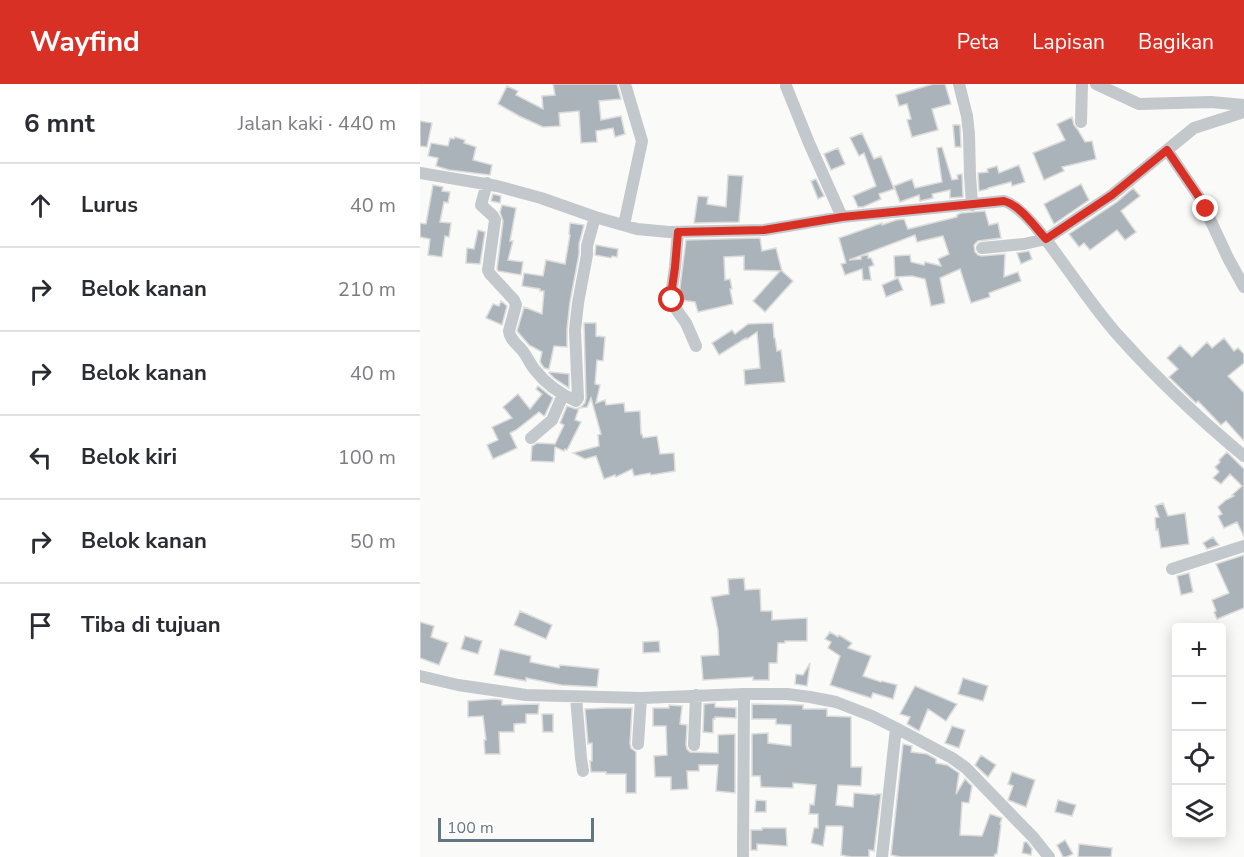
<!DOCTYPE html>
<html lang="id">
<head>
<meta charset="utf-8">
<style>
  body { margin:0; font-family:"Nunito Sans",sans-serif; background:#f2f2f3; color:#2b2b33 }
  .controls { position:absolute; right:18px; bottom:18px; display:grid; overflow:hidden; border-radius:6px; box-shadow:0 3px 15px #0003 }
  .controls button { width:54px; height:54px; display:grid; place-items:center; padding:0; border:0; border-bottom:2px solid #e1e1e2; background:#fff; color:#2b2b33; font:30px sans-serif }
  .scale { position:absolute; left:18px; bottom:15px; width:156px; box-sizing:border-box; padding-left:6px; border:3px solid #657683; border-top:0; font-size:16px; line-height:21px; white-space:nowrap; color:#657683; -webkit-text-stroke:4px #fff; paint-order:stroke }
  .stop { position:absolute; width:18px; height:18px; margin:-14px; border:4px solid #d93025; border-radius:50%; background:#fff }
  .stop.end { background:#d93025; border-color:#fff; box-shadow:0 2px 6px #0008 }
  .list { margin:0; padding:0; list-style:none }
  h2 { display:flex; justify-content:space-between; align-items:center; height:78px; margin:0; padding:0 24px; font-size:26px }
  h2 small { font-size:20px; font-weight:400; color:#7c7c81 }
  .list li { display:grid; grid-template-columns:39px 1fr auto; gap:18px; align-items:center; box-sizing:border-box; height:84px; padding:0 24px; border-top:2px solid #e1e1e2 }
  .list b { display:block; font-size:22px; white-space:nowrap }
  .list em { font-size:20px; font-style:normal; color:#7c7c81 }
  .icon { flex:none; width:33px; height:33px; fill:none; stroke:currentColor; stroke-width:2; stroke-linecap:round; stroke-linejoin:round }
  .map { position:relative; flex:none; width:824px; height:773px; overflow:hidden }
  header { display:flex; align-items:center; gap:36px; box-sizing:border-box; height:84px; padding:0 30px; background:#d93025; color:#fff }
  header strong { font-size:28px }
  nav { display:flex; gap:33px; margin-inline-start:auto; font-size:21px }
  main { display:flex }
  aside { flex:1; background:#fff }
  .map>svg:first-child { display:block }
</style>
</head>
<body>
<header>
<strong>Wayfind</strong>
<nav><a>Peta</a><a>Lapisan</a><a>Bagikan</a></nav>
</header>
<main>
<aside>
<h2>6 mnt<small>Jalan kaki · 440 m</small></h2>
<ul class="list">
<li><svg class="icon" aria-label="ahead" viewBox="0 0 24 24"><path d="M12 20V5M6 11l6-6 6 6"/></svg><div><b>Lurus</b></div><em>40 m</em></li>
<li><svg class="icon" aria-label="right" viewBox="0 0 24 24"><path d="M7 20v-9h11M14 6l5 5-5 5"/></svg><div><b>Belok kanan</b></div><em>210 m</em></li>
<li><svg class="icon" aria-label="right" viewBox="0 0 24 24"><path d="M7 20v-9h11M14 6l5 5-5 5"/></svg><div><b>Belok kanan</b></div><em>40 m</em></li>
<li><svg class="icon" aria-label="left" viewBox="0 0 24 24"><path d="M17 20v-9H6M10 6l-5 5 5 5"/></svg><div><b>Belok kiri</b></div><em>100 m</em></li>
<li><svg class="icon" aria-label="right" viewBox="0 0 24 24"><path d="M7 20v-9h11M14 6l5 5-5 5"/></svg><div><b>Belok kanan</b></div><em>50 m</em></li>
<li><svg class="icon" aria-label="arrive" viewBox="0 0 24 24"><path d="M6 21V4h12l-3 4 3 4H6"/></svg><div><b>Tiba di tujuan</b></div></li>
</ul>
</aside>
<div class="map">
<svg width="824" height="773" viewBox="0 0 824 773">
  <rect width="100%" height="100%" fill="#fafaf8"/>
  <path fill="#aab3b9" stroke="#dcdcda" stroke-width="1.5" d="M 133,0 L 197,0 L 201,15 L 179,17 L 181,36 L 201,32 L 205,50 L 195,53 L 193,44 L 176,47 L 177,58 L 161,59 L 159,27 L 139,29 L 140,42 L 123,43 L 99,32 L 78,20 L 87,2 L 98,7 L 96,11 L 123,25 L 122,12 L 135,11 Z
    M 513,0 L 525,0 L 531,20 L 512,25 L 518,46 L 492,53 L 487,36 L 491,35 L 487,20 L 479,22 L 476,11 Z
    M 652,33 L 654,41 L 658,46 L 665,58 L 672,57 L 676,75 L 642,83 L 644,87 L 624,96 L 613,69 L 645,56 L 637,40 Z
    M 0,37 L 12,39 L 7,63 L 0,62 Z
    M 533,41 L 540,41 L 541,63 L 535,63 Z
    M 442,49 L 454,75 L 461,72 L 474,105 L 459,110 L 461,115 L 443,123 L 438,123 L 433,112 L 456,102 L 444,69 L 439,72 L 430,54 Z
    M 35,53 L 45,56 L 44,59 L 56,63 L 53,76 L 72,81 L 70,91 L 29,86 L 16,82 L 18,74 L 8,72 L 11,59 L 28,62 L 30,54 L 34,55 Z
    M 522,63 L 532,96 L 538,95 L 537,91 L 542,90 L 543,113 L 530,114 L 530,106 L 512,110 L 513,114 L 500,117 L 499,111 L 480,118 L 474,102 L 492,95 L 495,104 L 522,98 L 517,64 Z
    M 418,64 L 425,80 L 411,86 L 404,70 Z
    M 599,81 L 605,98 L 592,102 L 591,98 L 568,104 L 568,105 L 559,107 L 558,89 L 568,88 L 567,85 L 577,82 L 579,89 Z
    M 308,91 L 323,92 L 319,138 L 274,139 L 278,112 L 288,113 L 287,120 L 306,123 Z
    M 396,95 L 404,112 L 398,115 L 391,97 Z
    M 661,100 L 669,116 L 634,140 L 624,120 Z
    M 13,101 L 23,103 L 22,107 L 30,108 L 28,119 L 24,118 L 20,138 L 31,139 L 29,153 L 25,152 L 22,173 L 8,171 L 10,155 L 0,153 L 0,139 L 6,140 Z
    M 713,104 L 720,112 L 701,127 L 716,148 L 705,156 L 697,146 L 670,166 L 664,159 L 659,163 L 649,150 L 697,118 Z
    M 73,110 L 81,112 L 80,119 L 71,117 Z
    M 82,121 L 96,124 L 90,157 L 93,157 L 88,176 L 103,178 L 101,191 L 78,187 L 77,185 L 83,137 L 80,128 Z
    M 565,127 L 569,141 L 578,139 L 581,154 L 558,157 L 554,161 L 555,168 L 558,171 L 562,172 L 585,170 L 584,193 L 598,188 L 601,197 L 569,209 L 570,213 L 551,219 L 540,185 L 520,194 L 525,219 L 511,222 L 505,195 L 492,192 L 475,193 L 474,172 L 490,171 L 491,178 L 504,181 L 505,178 L 521,182 L 518,175 L 529,170 L 523,152 L 497,158 L 495,151 L 429,176 L 441,175 L 441,172 L 448,171 L 448,174 L 451,174 L 454,181 L 449,183 L 451,196 L 443,196 L 442,185 L 425,191 L 421,180 L 426,179 L 419,154 L 462,139 L 462,141 L 476,136 L 484,135 L 488,145 L 537,133 L 537,131 L 541,129 Z
    M 150,139 L 164,141 L 159,160 L 159,170 L 150,218 L 147,245 L 147,263 L 134,262 L 129,285 L 124,284 L 120,278 L 122,268 L 109,261 L 97,247 L 104,223 L 122,230 L 124,207 L 120,207 L 120,205 L 102,202 L 104,189 L 123,192 L 126,176 L 145,180 L 150,151 L 149,150 Z
    M 58,146 L 65,148 L 60,180 L 46,179 L 47,164 L 54,165 Z
    M 340,154 L 342,167 L 356,164 L 362,187 L 373,197 L 345,228 L 333,217 L 360,187 L 324,186 L 324,172 L 304,173 L 305,196 L 310,195 L 312,205 L 310,205 L 313,220 L 278,228 L 275,218 L 260,216 L 259,211 L 266,156 Z
    M 176,161 L 198,165 L 197,173 L 192,172 L 191,174 L 175,171 Z
    M 609,167 L 612,175 L 601,180 L 597,169 Z
    M 478,194 L 483,206 L 466,213 L 462,201 Z
    M 81,217 L 87,222 L 82,241 L 66,234 L 73,220 L 79,222 Z
    M 164,239 L 176,239 L 176,252 L 185,253 L 183,277 L 177,276 L 175,300 L 180,301 L 176,319 L 185,316 L 186,321 L 204,319 L 205,328 L 220,327 L 221,350 L 222,350 L 223,354 L 237,352 L 240,370 L 254,369 L 255,387 L 231,391 L 230,389 L 214,392 L 212,385 L 196,393 L 195,391 L 184,395 L 176,372 L 165,375 L 153,369 L 179,362 L 178,351 L 181,350 L 171,314 L 167,323 L 160,324 L 165,319 L 166,314 Z
    M 353,239 L 354,254 L 355,254 L 357,267 L 361,266 L 365,298 L 325,301 L 324,286 L 340,284 L 337,248 L 327,255 L 326,254 L 299,271 L 292,259 L 312,246 L 315,250 L 328,240 Z
    M 804,254 L 814,267 L 818,264 L 824,270 L 824,279 L 808,292 L 824,309 L 824,357 L 806,337 L 801,341 L 778,317 L 776,319 L 749,293 L 758,285 L 747,274 L 760,261 L 772,273 L 787,258 L 792,264 Z
    M 130,288 L 149,290 L 149,304 L 134,294 L 129,289 Z
    M 118,302 L 133,314 L 125,331 L 124,332 L 119,328 L 96,346 L 90,349 L 97,364 L 73,375 L 67,361 L 78,356 L 72,343 L 92,334 L 83,323 L 98,310 L 110,325 L 122,310 L 116,305 Z
    M 147,322 L 156,325 L 159,324 L 155,336 L 161,338 L 147,366 L 145,365 L 144,367 L 135,363 L 134,378 L 111,377 L 112,362 L 117,359 L 135,360 L 144,341 L 140,339 Z
    M 807,368 L 824,385 L 824,453 L 817,438 L 804,444 L 798,432 L 802,430 L 798,423 L 806,416 L 814,412 L 812,411 L 822,402 L 810,390 L 801,400 L 793,394 L 799,388 L 795,383 L 800,378 L 799,376 Z
    M 743,419 L 748,432 L 765,429 L 769,460 L 741,464 L 738,445 L 736,446 L 735,434 L 739,433 L 735,422 Z
    M 793,453 L 799,461 L 787,465 L 783,459 Z
    M 824,471 L 824,524 L 797,535 L 794,528 L 796,527 L 792,516 L 809,509 L 796,480 Z
    M 769,489 L 773,508 L 761,511 L 757,492 Z
    M 324,494 L 325,506 L 340,505 L 341,527 L 352,527 L 352,536 L 387,534 L 387,557 L 365,557 L 365,559 L 358,559 L 357,579 L 349,579 L 349,596 L 333,596 L 333,593 L 283,596 L 281,572 L 299,571 L 298,546 L 291,513 L 309,510 L 308,495 Z
    M 100,527 L 132,541 L 126,555 L 94,541 Z
    M 0,538 L 14,542 L 11,553 L 28,559 L 19,581 L 0,574 Z
    M 410,548 L 418,553 L 419,551 L 432,559 L 428,564 L 451,572 L 443,592 L 461,598 L 462,597 L 477,601 L 473,615 L 453,609 L 451,614 L 410,601 L 420,572 L 408,564 L 411,558 L 405,555 Z
    M 45,552 L 62,557 L 58,570 L 41,565 Z
    M 239,557 L 240,568 L 223,569 L 223,558 Z
    M 80,565 L 111,572 L 110,578 L 139,584 L 140,581 L 179,585 L 177,603 L 141,601 L 106,594 L 106,597 L 74,591 Z
    M 390,579 L 387,602 L 375,600 L 376,590 L 383,591 Z
    M 543,594 L 568,602 L 563,617 L 538,610 Z
    M 495,602 L 537,620 L 526,637 L 508,625 L 499,647 L 487,640 L 490,633 L 480,630 Z
    M 75,615 L 82,616 L 82,621 L 119,620 L 118,630 L 106,630 L 106,639 L 94,640 L 94,648 L 79,648 L 80,670 L 65,670 L 64,656 L 66,656 L 63,632 L 48,633 L 48,617 Z
    M 295,619 L 295,623 L 316,624 L 316,634 L 295,633 L 295,635 L 293,635 L 293,649 L 283,648 L 284,620 Z
    M 332,620 L 383,621 L 383,625 L 407,625 L 407,632 L 431,633 L 431,683 L 442,683 L 441,702 L 418,701 L 416,721 L 433,723 L 434,709 L 456,711 L 456,710 L 461,710 L 454,767 L 449,766 L 449,773 L 431,773 L 421,771 L 423,743 L 422,743 L 422,742 L 406,742 L 403,762 L 391,759 L 394,744 L 398,744 L 398,730 L 389,730 L 390,720 L 394,721 L 396,701 L 373,699 L 373,704 L 341,703 L 340,692 L 332,692 L 332,650 L 348,649 L 348,659 L 371,662 L 371,641 L 356,640 L 356,635 L 332,635 Z
    M 249,621 L 262,622 L 260,640 L 267,641 L 266,661 L 267,665 L 270,668 L 298,669 L 298,651 L 315,650 L 315,709 L 296,707 L 298,681 L 279,681 L 279,687 L 267,687 L 268,705 L 251,706 L 251,693 L 235,693 L 234,672 L 247,671 L 246,642 L 233,642 L 233,624 L 249,624 Z
    M 186,624 L 212,624 L 210,659 L 211,664 L 216,668 L 216,709 L 206,709 L 206,690 L 186,690 L 186,688 L 171,688 L 170,677 L 172,677 L 172,659 L 168,660 L 165,625 Z
    M 122,630 L 133,630 L 133,648 L 123,648 Z
    M 532,642 L 545,646 L 539,664 L 525,659 Z
    M 483,660 L 492,662 L 491,668 L 507,670 L 516,675 L 516,679 L 527,681 L 539,689 L 536,710 L 545,695 L 552,702 L 549,719 L 542,718 L 540,751 L 562,752 L 570,730 L 582,734 L 580,740 L 581,741 L 577,770 L 575,770 L 574,773 L 481,773 L 471,771 Z
    M 561,671 L 576,681 L 568,693 L 555,681 Z
    M 592,688 L 615,696 L 606,723 L 588,716 L 593,702 L 588,700 Z
    M 336,716 L 346,717 L 346,728 L 335,728 Z
    M 638,716 L 656,721 L 652,732 L 635,728 Z
    M 342,744 L 366,744 L 367,762 L 337,760 L 337,766 L 331,766 L 331,746 L 342,746 Z
    M 645,756 L 653,770 L 646,773 L 643,773 L 637,761 Z
    M 604,758 L 607,758 L 612,765 L 611,771 L 602,769 Z
    M 659,760 L 692,764 L 691,773 L 658,773 Z"/>
  <g fill="none" stroke-linecap="round" stroke-linejoin="round">
    <path stroke="#c3c8cc" stroke-width="12" d="M 539,0 L 547,32 L 549,50 L 550,91 L 552,121
      M 676,0 L 719,20 L 791,18 L 824,21
      M 366,2 L 389,59 L 422,133
      M 661,38 L 662,0
      M 747,66 L 781,116 L 808,174 L 824,203
      M 0,89 L 77,102 L 121,114 L 175,133 L 217,145 L 249,148 L 344,146 L 422,133 L 584,117 C 601,122 625,154 635,168 C 655,195 674,224 696,249 C 735,293 778,334 824,372
      M 67,99 L 61,121 L 73,132 L 75,136 L 68,186 L 70,190 L 94,216 L 96,221 L 89,247 C 90,256 97,260 102,266 C 107,272 110,280 115,286 C 126,300 140,310 156,317 L 158,314 L 155,246 L 158,219 L 167,171 L 167,162 L 175,133
      M 204,141 L 222,57 L 205,0
      M 258,148 L 255,183 L 251,211 L 253,221 L 266,239 L 276,262
      M 562,164 L 604,160 L 626,155 L 692,111 L 774,44 L 824,28
      M 111,354 L 132,336 L 143,311
      M 752,485 L 824,462
      M 0,592 L 38,601 L 106,611 L 221,614 L 324,610 L 367,610 L 390,613 L 416,618 L 452,632 L 476,644 L 532,674 L 546,684 L 613,753 L 629,773
      M 156,613 L 161,674 L 163,687
      M 218,660 L 221,614
      M 274,661 L 276,611
      M 323,773 L 324,610
      M 462,773 L 476,644"/>
  </g>
  <g fill="none" stroke-linecap="round" stroke-linejoin="round">
    <path stroke="#d93025" stroke-width="8" d="M 252,216 L 251,211 L 255,183 L 258,148 L 344,146 L 422,133 L 584,117 C 601,122 614,142 626,155 L 692,111 L 747,66 L 779,113 L 786,125"/>
  </g>
</svg>
<div class="controls">
<button>+</button>
<button>−</button>
<button><svg class="icon" aria-label="locate" viewBox="0 0 24 24"><circle cx="12" cy="12" r="6"/><path d="M12 2v4M12 18v4M2 12h4M18 12h4"/></svg></button>
<button><svg class="icon" aria-label="layers" viewBox="0 0 24 24"><path d="M12 4l9 5-9 5-9-5zM3 14l9 5 9-5"/></svg></button>
</div>
<div class="scale">100 m</div>
<div class="stop" style="left:252px;top:216px"></div>
<div class="stop end" style="left:786px;top:125px"></div>
</div>
</main>
</body>
</html>
